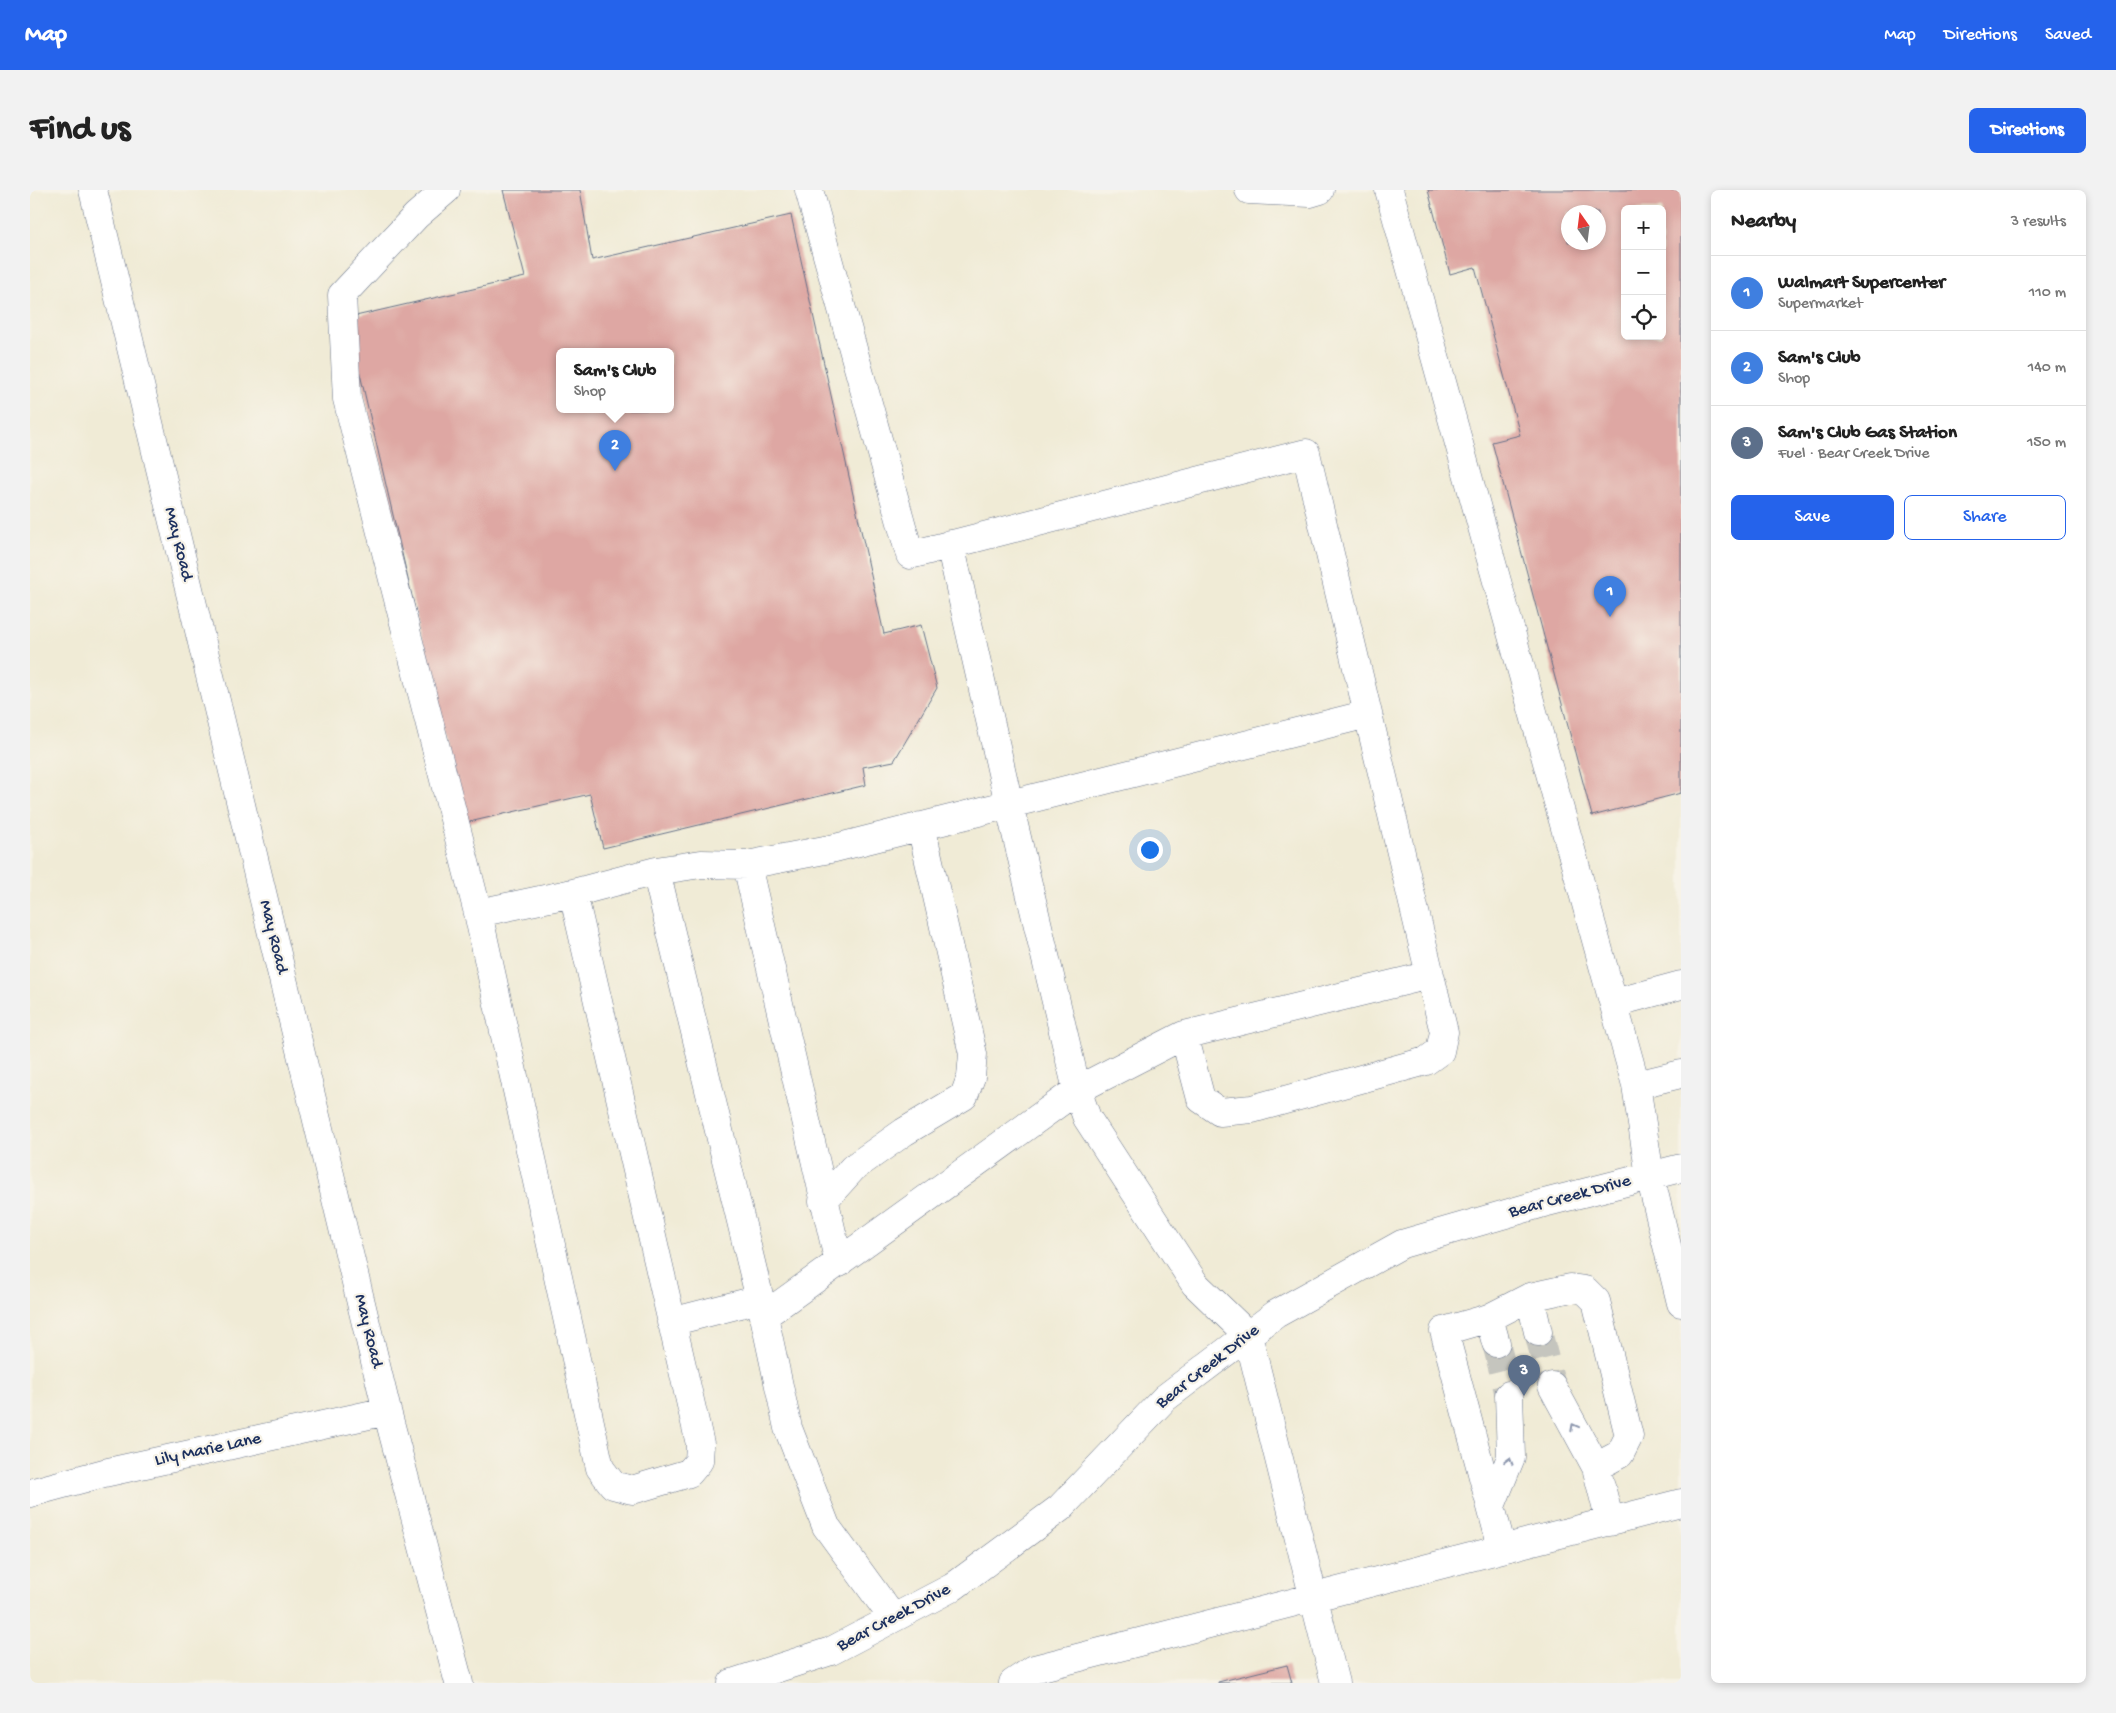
<!DOCTYPE html>
<html lang="en">
<head>
<meta charset="utf-8">
<style>
  body { margin:0; font-family:"Gochi Hand",sans-serif; background:#f2f2f2; color:#222 }
  .controls { position:absolute; right:15px; top:15px; display:grid; overflow:hidden; border-radius:8px; box-shadow:0 2px 8px #0003 }
  .controls button { width:45px; height:45px; display:grid; place-items:center; padding:0; border:0; border-bottom:1px solid #e0e0e0; background:#fff; color:#222; font:25px sans-serif }
  .compass { position:absolute; left:1531px; top:15px; width:45px; height:45px; border-radius:50%; background:#fff; box-shadow:0 2px 8px #0003; rotate:346deg }
  .you { position:absolute; left:1119px; top:659px; width:18px; height:18px; margin:-12px; border:4px solid #fff; border-radius:50%; background:#1a73e8; box-shadow:0 0 0 8px #1a73e833 }
  .badge { display:grid; place-items:center; width:32px; height:32px; border-radius:50%; background:#2563eb; color:#fff; font-size:16px; font-weight:700 }
  .pin { position:absolute; translate:-50% -41px; filter:drop-shadow(0 1px 2px #0008) }
  .pin::after { content:''; position:absolute; top:26px; width:18px; height:15px; background:inherit; clip-path:polygon(0 0,100% 0,50% 100%) }
  .popup { position:absolute; left:526px; top:158px; width:118px; height:65px; box-sizing:border-box; display:grid; place-content:center; border-radius:8px; background:#fff; filter:drop-shadow(0 1px 4px #0005); font-size:16px; white-space:nowrap; color:#767676 }
  .popup b { font-size:19px; color:#222 }
  .popup::after { content:''; position:absolute; left:50%; top:100%; margin-left:-10px; border:10px solid transparent; border-top-color:#fff }
  .list { margin:0; padding:0; list-style:none }
  h2 { display:flex; justify-content:space-between; align-items:center; height:65px; margin:0; padding:0 20px; font-size:21px }
  h2 small { font-size:16px; font-weight:400; color:#767676 }
  .list li { display:grid; grid-template-columns:32px 1fr auto; gap:15px; align-items:center; box-sizing:border-box; height:75px; padding:0 20px; border-top:1px solid #e0e0e0 }
  .list b { display:block; font-size:19px; white-space:nowrap }
  .list p { margin:0; font-size:16px; white-space:nowrap; color:#767676 }
  .list em { font-size:16px; font-style:normal; color:#767676 }
  .actions { display:flex; gap:10px; padding:15px 20px }
  .actions a { flex:1; padding:11px 0; border:1px solid #2563eb; border-radius:8px; text-align:center; font-size:18px; color:#2563eb }
  .actions .main { background:#2563eb; color:#fff }
  .icon { flex:none; width:28px; height:28px; fill:none; stroke:currentColor; stroke-width:2; stroke-linecap:round; stroke-linejoin:round }
  .map { position:relative; flex:none; width:1651px; height:1493px; overflow:hidden; border-radius:8px }
  header { display:flex; align-items:center; gap:30px; box-sizing:border-box; height:70px; padding:0 25px; background:#2563eb; color:#fff }
  header strong { font-size:24px }
  nav { display:flex; gap:28px; margin-inline-start:auto; font-size:18px }
  .intro { display:flex; align-items:center; justify-content:space-between; box-sizing:border-box; height:120px; padding:0 30px }
  h1 { margin:0; font-size:35px }
  .button { padding:12px 22px; border-radius:8px; background:#2563eb; color:#fff; font-size:18px; font-weight:700 }
  main { display:flex; gap:30px; padding:0 30px }
  aside { flex:1; background:#fff; border-radius:8px; box-shadow:0 2px 8px #0003 }
  .map>svg:first-child { display:block }
</style>
</head>
<body>
<header>
<strong>Map</strong>
<nav><a>Map</a><a>Directions</a><a>Saved</a></nav>
</header>
<div class="intro"><h1>Find us</h1><a class="button">Directions</a></div>
<main>
<div class="map">
<svg width="1651" height="1493" viewBox="0 0 1651 1493">
  <rect width="100%" height="100%" fill="#f7f3e8"/>
  <filter id="ink" filterUnits="userSpaceOnUse"><feTurbulence type="fractalNoise" baseFrequency=".02" numOctaves="2"/><feDisplacementMap in="SourceGraphic" scale="10" xChannelSelector="R" yChannelSelector="G"/><feConvolveMatrix kernelMatrix="1 2 1 2 8 2 1 2 1" color-interpolation-filters="sRGB"/></filter>
  <filter id="wash" filterUnits="userSpaceOnUse"><feTurbulence type="fractalNoise" baseFrequency=".0096" numOctaves="4" result="noise"/><feDisplacementMap in="SourceGraphic" scale="20" xChannelSelector="R" yChannelSelector="G"/><feGaussianBlur stdDeviation="1.12" result="paint"/><feColorMatrix in="noise" values="0 0 0 0 0 0 0 0 0 0 0 0 0 0 0 0 0 1.4 0 .05"/><feComposite in="paint" operator="in"/></filter>
  <g filter="url(#wash)">
    <rect width="100%" height="100%" fill="#f0ebd6"/>
    <g id="blocks">
      <path fill="#dea7a3" fill-rule="evenodd" d="M 473,0 L 550,0 L 562,70 L 761,25 L 854,444 L 891,435 L 907,498 L 864,571 L 833,577 L 836,595 L 573,658 L 560,604 L 435,633 L 317,128 L 495,87 ZM 530,162 L 640,162 L 640,220 L 530,220 Z
        M 1398,0 L 1651,0 L 1651,603 L 1562,626 L 1462,252 L 1490,245 L 1445,77 L 1420,84 ZM 1595,19 L 1632,19 L 1632,146 L 1595,146 ZM 1538,22 L 1568,22 L 1568,52 L 1538,52 Z
        M 1257,1475 L 1262,1493 L 1188,1493 L 1188,1492 Z"/>
    </g>
  </g>
  <g filter="url(#ink)">
    <use href="#blocks" fill-opacity="0" stroke="#667188" stroke-width="1"/>
    <g fill="none" stroke-linecap="round" stroke-linejoin="round">
      <path stroke="#c5c5be" stroke-width="28" stroke-dasharray="28 14" stroke-linecap="butt" d="M 1508,1142 L 1522,1196
        M 1466,1153 L 1479,1205"/>
      <g stroke="#667188" stroke-width="29">
        <path id="minor" d="M 63,0 L 357,1221 L 429,1493
          M 416,0 L 386,26 L 312,105 L 317,209 L 448,723 L 543,703 L 626,681 L 734,1126 L 758,1238 L 796,1336 L 863,1428
          M 1219,0 L 1280,3 L 1290,0
          M 1359,0 L 1606,895
          M 920,354 L 979,614 L 1047,900 L 1057,928 L 1165,1094 L 1218,1145 L 1305,1493
          M 717,675 L 809,1073
          M 626,681 L 671,674 L 717,675 L 805,658 L 1338,524
          M 448,723 L 570,1278 L 583,1295 L 602,1300 L 659,1283 L 669,1271 L 670,1254 L 543,703
          M 1584,813 L 1651,795
          M 1154,845 L 1171,909 L 1190,922 L 1222,919 L 1396,871 L 1410,861 L 1414,842 L 1400,785
          M 1651,884 L 1606,895 L 1620,986 L 1651,1113
          M 793,1011 L 823,978 L 874,942 L 934,906 L 941,887 L 943,864 L 891,636
          M 1500,1107 L 1508,1142
          M 734,1126 L 1047,900 L 1154,845 L 1400,785 L 1276,263 L 880,365 L 779,0
          M 1459,1128 L 1466,1153
          M 641,1132 L 730,1109
          M 1522,1196 L 1566,1277
          M 0,1303 L 74,1283 L 357,1221
          M 1461,1316 L 1481,1267 L 1479,1205
          M 1472,1358 L 1414,1141 L 1459,1128 L 1500,1107 L 1541,1098 L 1555,1100 L 1566,1111 L 1599,1246 L 1590,1264 L 1566,1277 L 1580,1332
          M 702,1493 L 801,1461 L 923,1397 L 1030,1318 L 1135,1208 L 1246,1124 L 1372,1054 L 1510,1014 L 1651,978
          M 983,1493 L 1004,1479 L 1651,1313"/>
      </g>
      <use href="#minor" stroke="#fff" stroke-width="28"/>
    </g>
    <defs><path id="oneway-chevron" d="M-2-3.5L2.5 0L-2 3.5" fill="none" stroke-width="1.6" stroke-linecap="round" stroke-linejoin="round" transform="scale(1.25)"/></defs>
    <g stroke="#8d97ae">
      <use href="#oneway-chevron" transform="translate(1544 1237) rotate(-118)"/>
      <use href="#oneway-chevron" transform="translate(1479 1271) rotate(-74)"/>
    </g>
  </g>
  <g text-anchor="middle" dominant-baseline="central" stroke-width="4.5" stroke-linejoin="round" paint-order="stroke">
    <g font-size="18" fill="#1b2f5e" stroke="#f7f3e8">
      <text transform="translate(148 354) rotate(76)">May Road</text>
      <text transform="translate(243 747) rotate(76)">May Road</text>
      <text transform="translate(1540 1007) rotate(-15)">Bear Creek Drive</text>
      <text transform="translate(338 1141) rotate(76)">May Road</text>
      <text transform="translate(1178 1177) rotate(-38)">Bear Creek Drive</text>
      <text transform="translate(178 1260) rotate(-12)">Lily Marie Lane</text>
      <text transform="translate(864 1428) rotate(-28)">Bear Creek Drive</text>
    </g>
  </g>
</svg>
<div class="controls">
<button>+</button>
<button>−</button>
<button><svg class="icon" aria-label="locate" viewBox="0 0 24 24"><circle cx="12" cy="12" r="6"/><path d="M12 2v4M12 18v4M2 12h4M18 12h4"/></svg></button>
</div>
<svg class="compass" viewBox="-18 -18 36 36"><path d="M0-13l5 13h-10z" fill="#e53935"/><path d="M0 13l5-13h-10z" fill="#767676"/></svg>
<div class="you"></div>
<div class="pin badge" style="left:1580px;top:427px;background:#3f7fe0">1</div>
<div class="pin badge" style="left:585px;top:281px;background:#3f7fe0">2</div>
<div class="popup"><b>Sam's Club</b>Shop</div>
<div class="pin badge" style="left:1494px;top:1206px;background:#5c6f8a">3</div>
</div>
<aside>
<h2>Nearby<small>3 results</small></h2>
<ul class="list">
<li><span class="badge" style="background:#3f7fe0">1</span><div><b>Walmart Supercenter</b><p>Supermarket</p></div><em>110 m</em></li>
<li><span class="badge" style="background:#3f7fe0">2</span><div><b>Sam's Club</b><p>Shop</p></div><em>140 m</em></li>
<li><span class="badge" style="background:#5c6f8a">3</span><div><b>Sam's Club Gas Station</b><p>Fuel · Bear Creek Drive</p></div><em>150 m</em></li>
</ul>
<div class="actions"><a class="main">Save</a><a>Share</a></div>
</aside>
</main>
</body>
</html>
